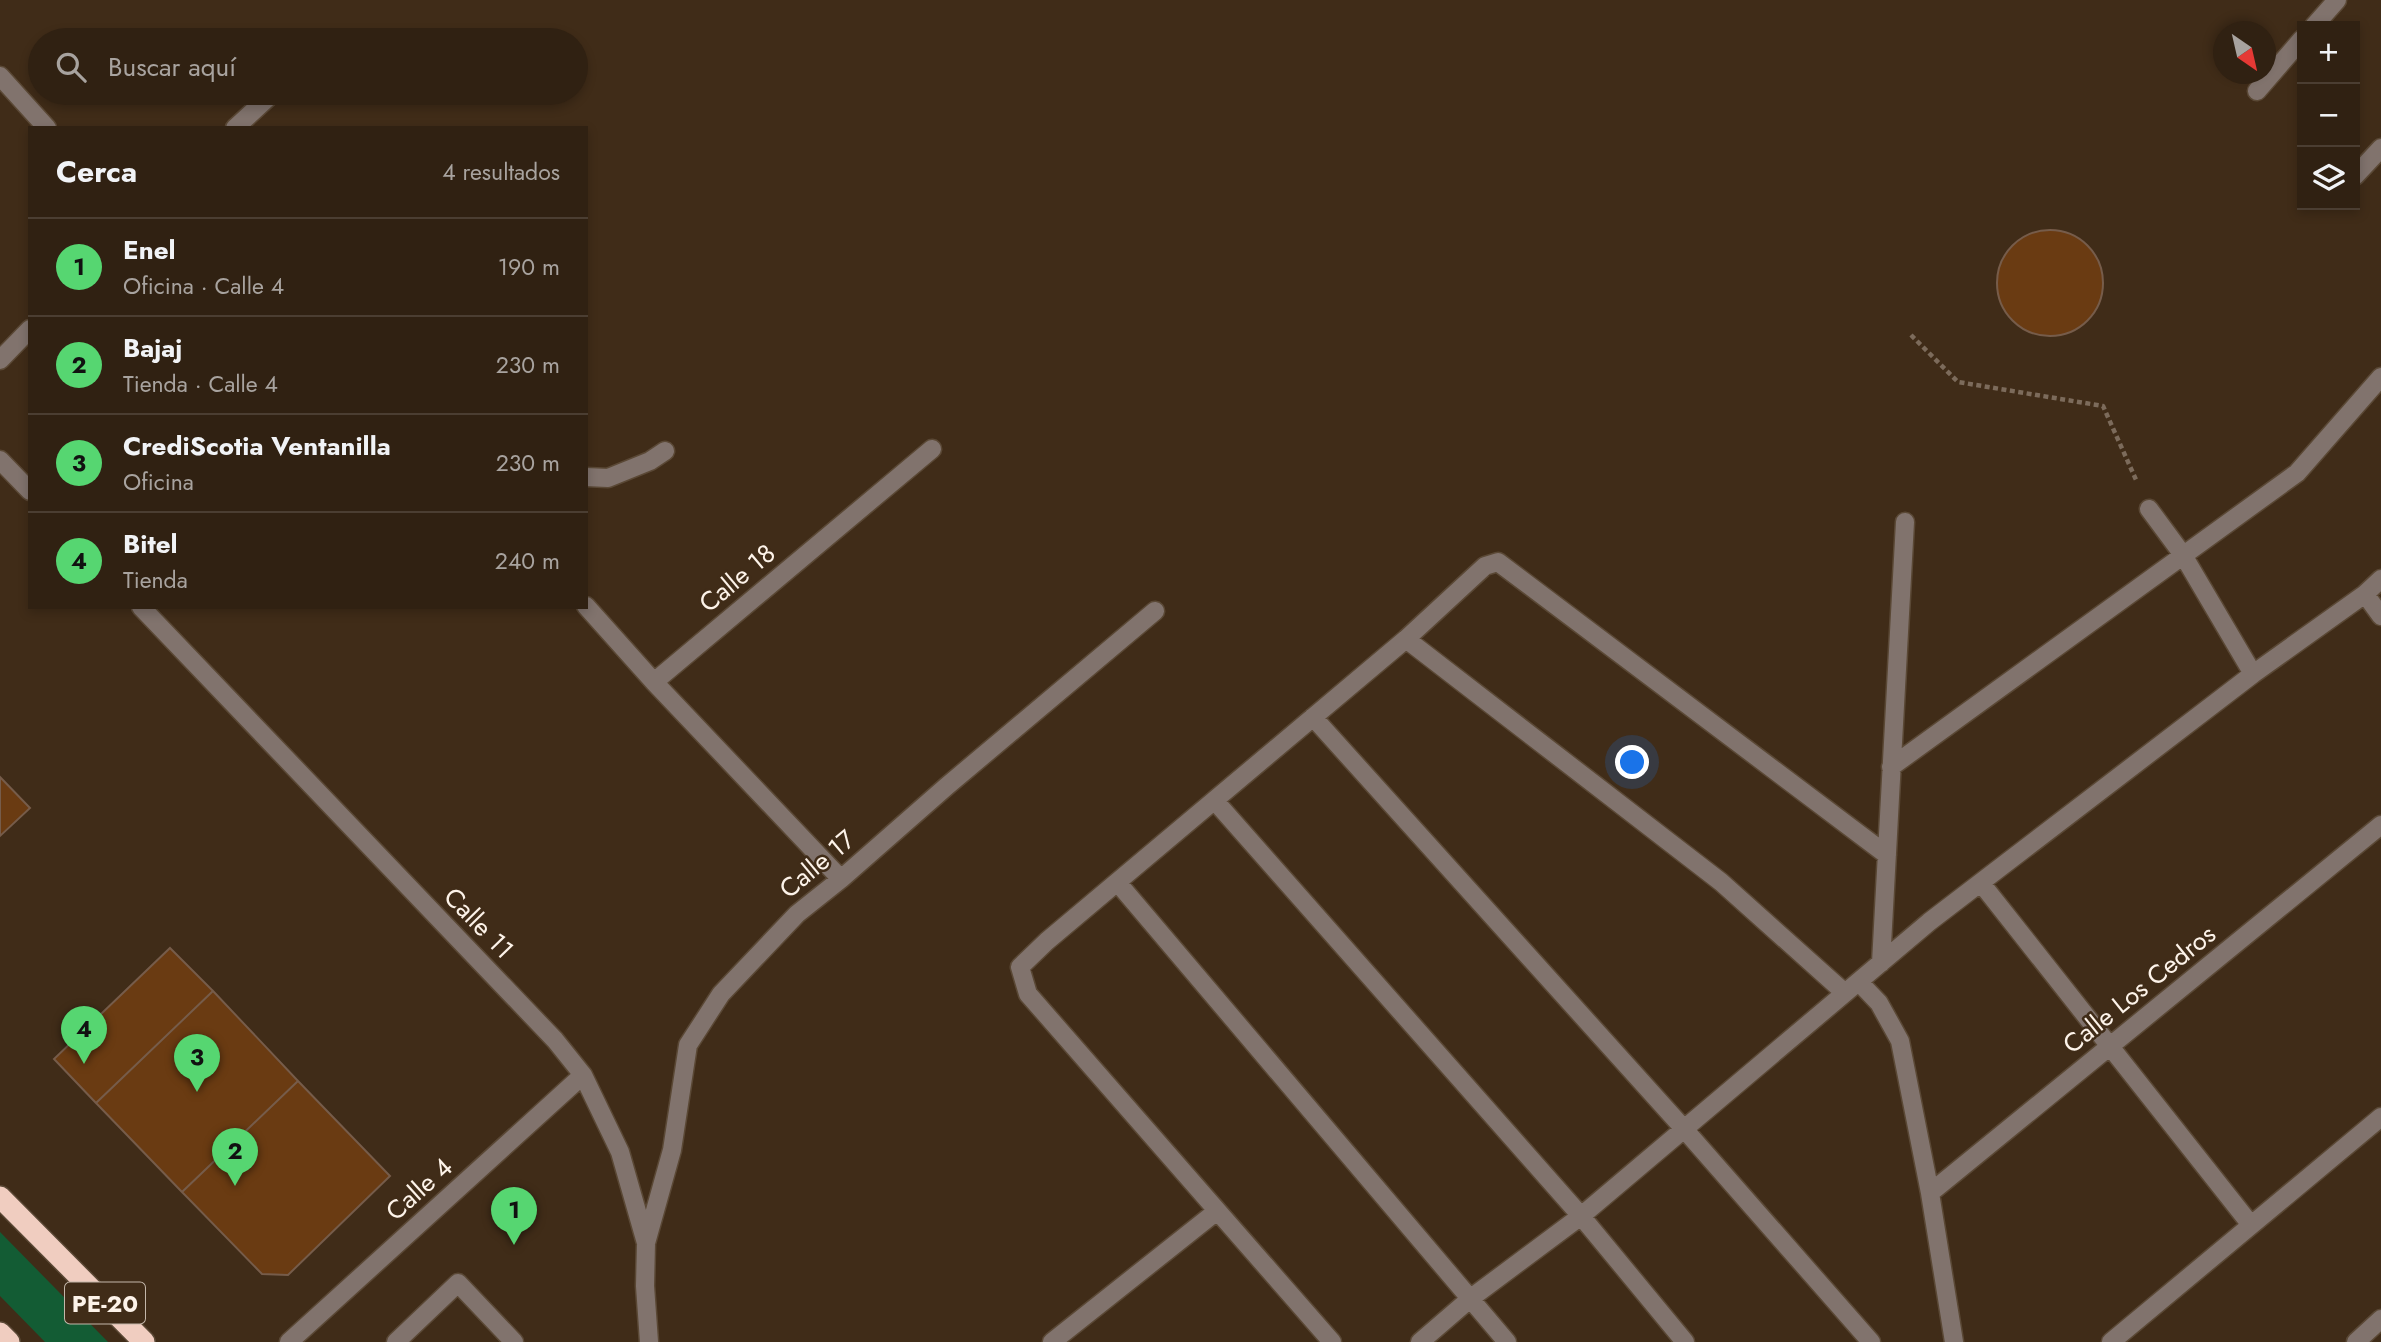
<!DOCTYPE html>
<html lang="es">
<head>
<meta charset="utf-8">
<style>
  body { margin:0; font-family:Jost,sans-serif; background:#3c2e20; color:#f1f3f6 }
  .controls { position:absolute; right:21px; top:21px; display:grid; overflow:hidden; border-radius:0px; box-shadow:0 4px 10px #0003 }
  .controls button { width:63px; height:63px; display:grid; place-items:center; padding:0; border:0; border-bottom:2px solid #4b3e32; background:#302112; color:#f1f3f6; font:35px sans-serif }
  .compass { position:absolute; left:2213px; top:21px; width:63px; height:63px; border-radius:50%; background:#302112; box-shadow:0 4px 10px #0003; rotate:146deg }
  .you { position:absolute; left:1633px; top:763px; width:24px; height:24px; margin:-18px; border:5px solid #fff; border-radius:50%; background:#1a73e8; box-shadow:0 0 0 10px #1a73e833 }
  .badge { display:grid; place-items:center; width:46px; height:46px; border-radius:50%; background:#56d671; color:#111; font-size:23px; font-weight:700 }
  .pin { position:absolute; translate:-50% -58px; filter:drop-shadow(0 2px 4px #0008) }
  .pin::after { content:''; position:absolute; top:37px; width:24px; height:21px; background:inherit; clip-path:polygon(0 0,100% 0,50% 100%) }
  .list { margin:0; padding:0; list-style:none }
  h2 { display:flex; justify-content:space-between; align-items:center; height:91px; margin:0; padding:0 28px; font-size:30px }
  h2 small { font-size:23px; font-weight:400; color:#a8a39f }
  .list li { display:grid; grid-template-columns:46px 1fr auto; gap:21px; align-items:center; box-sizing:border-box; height:98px; padding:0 28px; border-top:2px solid #4b3e32 }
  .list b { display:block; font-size:26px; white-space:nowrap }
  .list p { margin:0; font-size:23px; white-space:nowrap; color:#a8a39f }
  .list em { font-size:23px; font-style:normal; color:#a8a39f }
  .icon { flex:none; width:38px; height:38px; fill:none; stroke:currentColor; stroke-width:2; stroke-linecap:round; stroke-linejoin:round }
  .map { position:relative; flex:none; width:2381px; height:1342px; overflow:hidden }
  .search { position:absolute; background:#302112; box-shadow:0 4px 10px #0003; left:28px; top:28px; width:560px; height:77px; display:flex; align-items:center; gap:18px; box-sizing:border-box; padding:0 24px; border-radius:38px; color:#a8a39f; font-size:26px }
  .panel { position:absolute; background:#302112; box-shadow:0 4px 10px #0003; left:28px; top:126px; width:560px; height:483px; border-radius:0px }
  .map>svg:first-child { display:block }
</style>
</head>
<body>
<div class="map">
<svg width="2381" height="1342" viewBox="0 0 2381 1342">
  <rect width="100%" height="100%" fill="#402c18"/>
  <path fill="#135c34" d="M 0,1232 L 108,1342 L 45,1342 L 0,1296 Z"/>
  <path fill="#6a3b12" stroke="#765c4a" stroke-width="2" d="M1997 283a53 53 0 1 1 106 0a53 53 0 1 1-106 0Z
    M 0,777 L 30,808 L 0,836 Z
    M 170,948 L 213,991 L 96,1103 L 54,1059 Z
    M 213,991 L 298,1081 L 182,1192 L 96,1103 Z
    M 298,1081 L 390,1176 L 288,1275 L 262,1274 L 182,1192 Z"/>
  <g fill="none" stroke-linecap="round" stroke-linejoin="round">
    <g stroke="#5a4835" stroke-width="21">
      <path id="minor" d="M 2314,26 L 2337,0
        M 0,76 L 47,128
        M 2257,91 L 2302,39
        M 235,128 L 273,93
        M 2355,176 L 2381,148
        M 0,360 L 30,329
        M 0,460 L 30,491
        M 586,477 L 608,478 L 650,461 L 665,451
        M 2149,509 L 2183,555 L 2253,674
        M 2365,594 L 2381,616
        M 586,606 L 654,682 L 841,879
        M 141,607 L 555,1040 L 583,1075 L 620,1152 L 646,1243 L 645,1286 L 649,1342
        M 1406,639 L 1721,882 L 1845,993
        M 654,682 L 932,449
        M 1313,717 L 1685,1130 L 1871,1342
        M 1891,767 L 2297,473 L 2381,377
        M 1215,801 L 1581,1216 L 1685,1342
        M 1118,883 L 1507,1342
        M 1981,883 L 2251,1225
        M 1881,963 L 1905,522
        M 1859,982 L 1879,1003 L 1900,1041 L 1930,1193 L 1954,1342
        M 1930,1193 L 2381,825
        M 646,1243 L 672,1150 L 688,1045 L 721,994 L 797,914 L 841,879 L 947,786 L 1155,611
        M 289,1342 L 583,1075
        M 396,1342 L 458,1283 L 514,1342
        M 1052,1342 L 1217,1211
        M 1332,1342 L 1028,994 L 1020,967 L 1047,941 L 1406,639 L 1485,566 L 1498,562 L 1887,855
        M 1420,1342 L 1471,1298 L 1581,1216 L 1929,922 L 2253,674 L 2365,594 L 2381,579
        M 2111,1342 L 2381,1117
        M 2356,1342 L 2381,1319"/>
    </g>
    <g stroke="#5a4835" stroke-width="24">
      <path id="highway" d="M 0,1197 L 144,1342
        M 0,1333 L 9,1342"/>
    </g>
    <path stroke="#7c6b5b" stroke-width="4.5" stroke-dasharray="5 3.5" stroke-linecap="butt" d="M 1911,335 L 1958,382 L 2103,406 L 2137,482"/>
    <use href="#minor" stroke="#81736d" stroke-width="18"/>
    <use href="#highway" stroke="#f0cdc0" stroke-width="21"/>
  </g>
  <g text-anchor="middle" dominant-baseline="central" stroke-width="5" stroke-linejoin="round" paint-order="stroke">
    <rect fill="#402c18" stroke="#c4b7aa" stroke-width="2" x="65" y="1282.5" width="80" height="41" rx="5"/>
    <g font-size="24" font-weight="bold" fill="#fdf3e9">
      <text x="105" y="1303">PE-20</text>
    </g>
    <g font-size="26" fill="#fdf3e9" stroke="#402c18">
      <text transform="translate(737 578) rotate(-40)">Calle 18</text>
      <text transform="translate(817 864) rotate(-40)">Calle 17</text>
      <text transform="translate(479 923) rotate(46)">Calle 11</text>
      <text transform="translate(2139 989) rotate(-39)">Calle Los Cedros</text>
      <text transform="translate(419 1189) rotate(-42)">Calle 4</text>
    </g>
  </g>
</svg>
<div class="controls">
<button>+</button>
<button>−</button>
<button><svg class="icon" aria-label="layers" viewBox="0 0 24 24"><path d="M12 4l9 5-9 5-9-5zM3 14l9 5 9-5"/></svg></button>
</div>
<svg class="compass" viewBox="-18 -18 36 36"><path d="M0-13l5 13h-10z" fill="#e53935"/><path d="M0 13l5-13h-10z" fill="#a8a39f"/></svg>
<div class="you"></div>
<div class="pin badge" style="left:514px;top:1245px">1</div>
<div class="pin badge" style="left:235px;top:1186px">2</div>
<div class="pin badge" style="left:197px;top:1092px">3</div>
<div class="pin badge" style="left:84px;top:1064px">4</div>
<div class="search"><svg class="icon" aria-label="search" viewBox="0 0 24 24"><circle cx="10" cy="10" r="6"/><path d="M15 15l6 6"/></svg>Buscar aquí</div>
<section class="panel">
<h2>Cerca<small>4 resultados</small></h2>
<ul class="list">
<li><span class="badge">1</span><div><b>Enel</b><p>Oficina · Calle 4</p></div><em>190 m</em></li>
<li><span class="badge">2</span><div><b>Bajaj</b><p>Tienda · Calle 4</p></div><em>230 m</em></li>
<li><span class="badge">3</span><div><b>CrediScotia Ventanilla</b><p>Oficina</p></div><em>230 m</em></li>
<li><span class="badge">4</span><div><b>Bitel</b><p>Tienda</p></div><em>240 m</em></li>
</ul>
</section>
</div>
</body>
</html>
